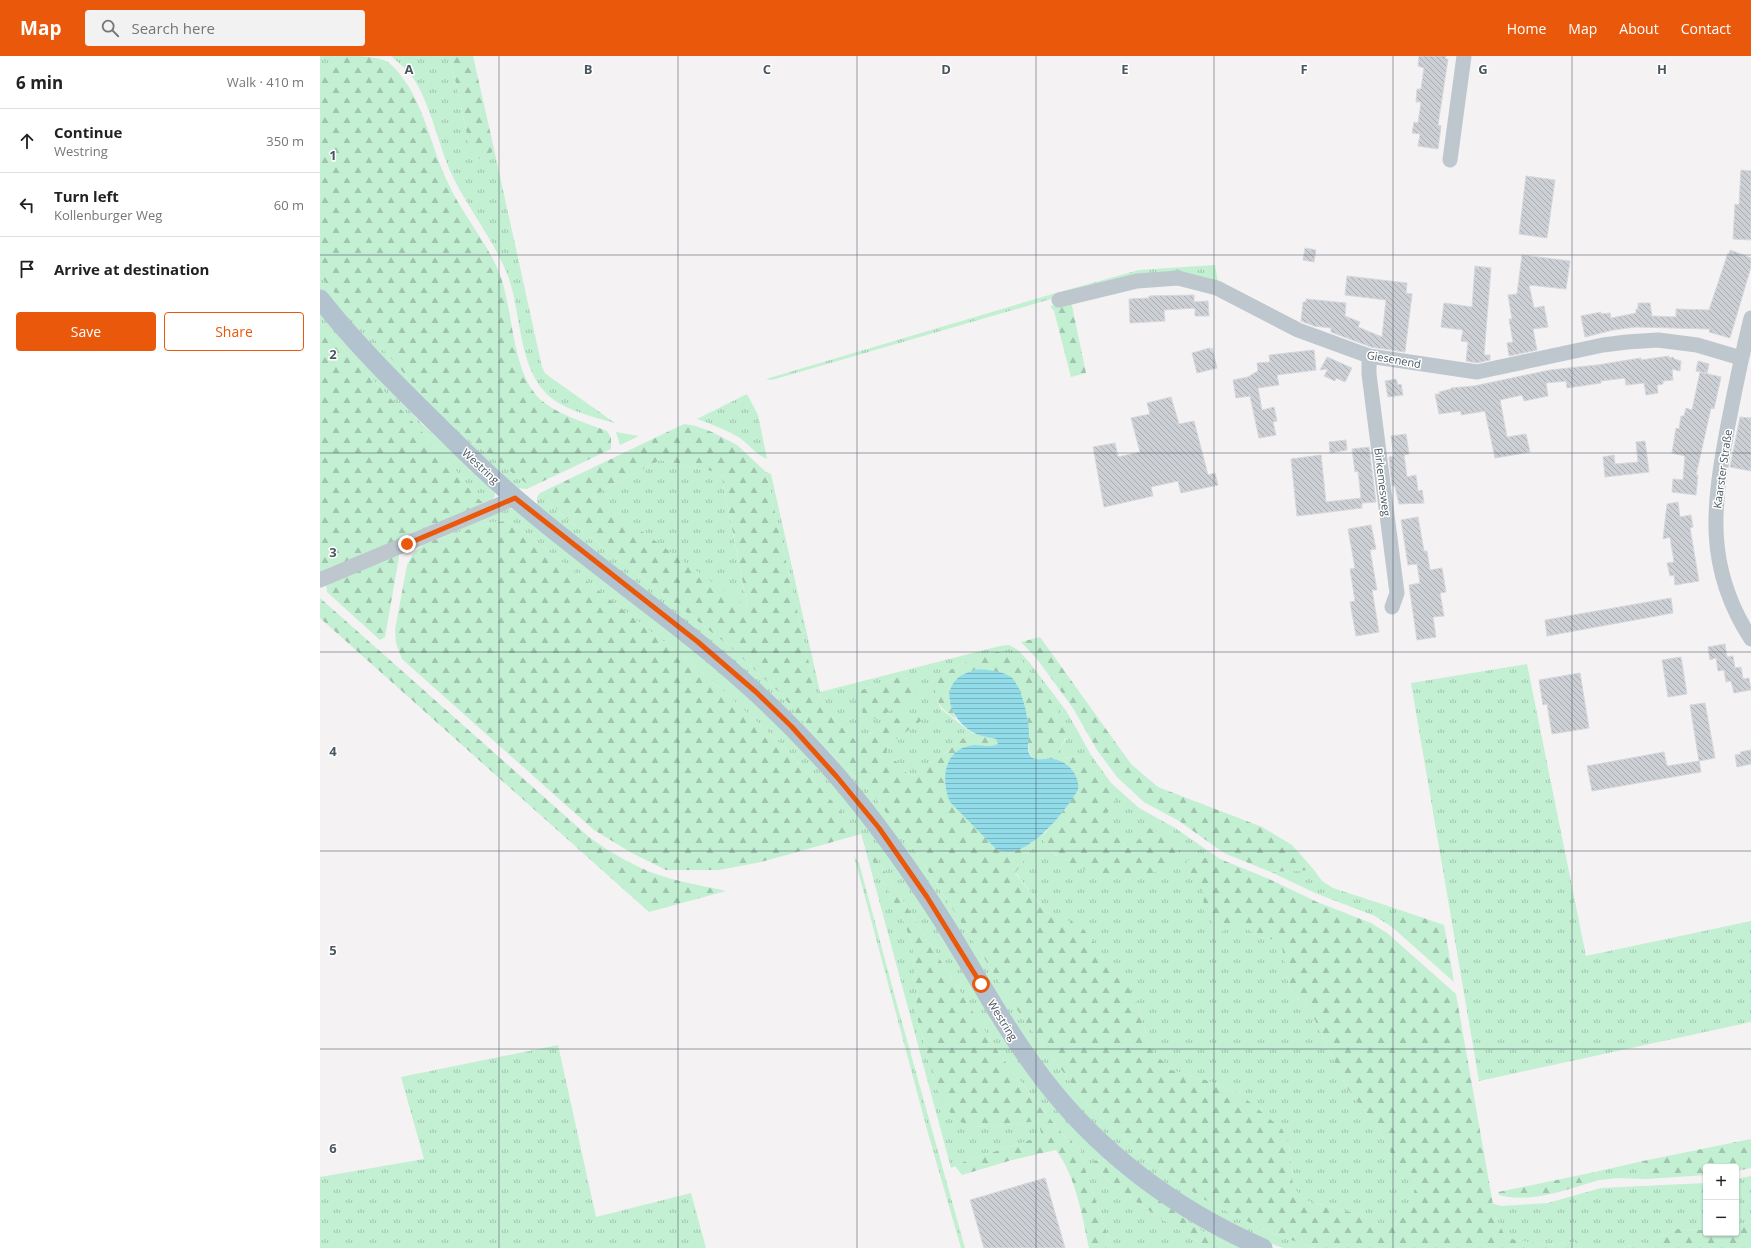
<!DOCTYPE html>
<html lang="en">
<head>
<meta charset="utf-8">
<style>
  body { margin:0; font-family:"Open Sans",sans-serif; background:#f2f2f2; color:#222 }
  .controls { position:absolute; right:12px; bottom:12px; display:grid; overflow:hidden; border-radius:4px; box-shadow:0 1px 3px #0004 }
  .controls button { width:36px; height:36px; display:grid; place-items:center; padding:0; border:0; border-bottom:1px solid #e0e0e0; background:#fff; color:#222; font:20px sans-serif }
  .stop { position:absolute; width:12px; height:12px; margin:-9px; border:3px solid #ea580c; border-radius:50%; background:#fff }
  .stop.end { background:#ea580c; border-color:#fff; box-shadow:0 1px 4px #0008 }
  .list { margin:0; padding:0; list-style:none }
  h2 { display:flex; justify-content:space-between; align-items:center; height:52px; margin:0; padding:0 16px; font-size:17px }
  h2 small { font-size:13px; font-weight:400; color:#767676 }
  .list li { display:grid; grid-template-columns:26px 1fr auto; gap:12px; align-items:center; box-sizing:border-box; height:64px; padding:0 16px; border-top:1px solid #e0e0e0 }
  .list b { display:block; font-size:15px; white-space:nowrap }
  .list p { margin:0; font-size:13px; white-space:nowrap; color:#767676 }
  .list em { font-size:13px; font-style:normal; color:#767676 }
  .actions { display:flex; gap:8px; padding:12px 16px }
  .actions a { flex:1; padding:9px 0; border:1px solid #ea580c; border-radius:4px; text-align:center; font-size:14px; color:#ea580c }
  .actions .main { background:#ea580c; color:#fff }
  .icon { flex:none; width:22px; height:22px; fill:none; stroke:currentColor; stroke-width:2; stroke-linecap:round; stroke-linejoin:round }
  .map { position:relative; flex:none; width:1431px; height:1192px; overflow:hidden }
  header { display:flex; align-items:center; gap:24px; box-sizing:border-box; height:56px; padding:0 20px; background:#ea580c; color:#fff }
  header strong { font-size:19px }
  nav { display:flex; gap:22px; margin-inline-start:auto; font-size:14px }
  .search { width:280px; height:36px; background:#f2f2f2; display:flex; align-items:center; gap:10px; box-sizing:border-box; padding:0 14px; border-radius:4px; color:#767676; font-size:15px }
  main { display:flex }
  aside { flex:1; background:#fff }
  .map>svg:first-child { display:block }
</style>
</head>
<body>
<header>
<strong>Map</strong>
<div class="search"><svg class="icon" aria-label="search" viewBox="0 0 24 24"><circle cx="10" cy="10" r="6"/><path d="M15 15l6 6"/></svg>Search here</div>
<nav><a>Home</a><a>Map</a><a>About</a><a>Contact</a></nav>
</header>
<main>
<aside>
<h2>6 min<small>Walk · 410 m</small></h2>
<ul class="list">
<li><svg class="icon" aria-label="ahead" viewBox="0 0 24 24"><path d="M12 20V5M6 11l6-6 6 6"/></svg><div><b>Continue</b><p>Westring</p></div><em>350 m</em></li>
<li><svg class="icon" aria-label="left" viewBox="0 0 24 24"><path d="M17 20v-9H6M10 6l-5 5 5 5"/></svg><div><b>Turn left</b><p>Kollenburger Weg</p></div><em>60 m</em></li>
<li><svg class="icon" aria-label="arrive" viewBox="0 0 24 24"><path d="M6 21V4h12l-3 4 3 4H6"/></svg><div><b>Arrive at destination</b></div></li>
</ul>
<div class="actions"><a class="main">Save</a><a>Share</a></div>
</aside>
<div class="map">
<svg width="1431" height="1192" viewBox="0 0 1431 1192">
  <defs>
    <pattern id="grass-tufts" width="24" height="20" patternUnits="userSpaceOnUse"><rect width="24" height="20" fill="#c3efd2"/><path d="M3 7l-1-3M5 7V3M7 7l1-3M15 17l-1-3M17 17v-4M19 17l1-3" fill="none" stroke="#a0c4ae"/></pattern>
    <pattern id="forest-firs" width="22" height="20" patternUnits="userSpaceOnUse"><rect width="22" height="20" fill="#c3efd2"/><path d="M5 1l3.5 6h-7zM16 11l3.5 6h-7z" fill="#a0c4ae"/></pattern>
    <pattern id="water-rules" width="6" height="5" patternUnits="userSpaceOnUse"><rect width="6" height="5" fill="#92dcea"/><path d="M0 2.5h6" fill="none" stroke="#79b5c1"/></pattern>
    <pattern id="building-back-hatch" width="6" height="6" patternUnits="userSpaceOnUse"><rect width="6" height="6" fill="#cccfd4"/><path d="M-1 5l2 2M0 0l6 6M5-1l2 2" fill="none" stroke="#a8abaf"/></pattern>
  </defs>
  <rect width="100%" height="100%" fill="#f4f2f2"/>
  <path fill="url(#grass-tufts)" fill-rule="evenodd" d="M 0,0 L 24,0 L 0,20 Z
    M 71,0 L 130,0 L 151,97 L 169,100 L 174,93 L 222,311 L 225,317 L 230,321 L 295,367 C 273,361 239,353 224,335 C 198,306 201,255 188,220 C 174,184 149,154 132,119 C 118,89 110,44 91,19 C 86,12 77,6 71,0 Z
    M 895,209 L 898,227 L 858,217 L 738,241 L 452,324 L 446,323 L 736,237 L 819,214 Z
    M 0,220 L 119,358 L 152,386 L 211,431 L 207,433 L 198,432 L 135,380 L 0,236 Z
    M 0,258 L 45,308 L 103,369 L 173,432 L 175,440 L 168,450 C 150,439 140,418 126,402 C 85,356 41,313 0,267 Z
    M 427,338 L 438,359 L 447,403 C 436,398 429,389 420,382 C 406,374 392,368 377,363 Z
    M 296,376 L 319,380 L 300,389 Z
    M 340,404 L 401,417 L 428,553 L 273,440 Z
    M 446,416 L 451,418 L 500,636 L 680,590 L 689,589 L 698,594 L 710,607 L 747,656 L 771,699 L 791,727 L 819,752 L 855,772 L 900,803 L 875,801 L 867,814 L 920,867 L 939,881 L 962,885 L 969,931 L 993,960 L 1027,1032 L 1058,1072 L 1075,1105 L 1095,1118 L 1097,1132 L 1085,1159 L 1073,1169 L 1059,1169 L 1041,1159 L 984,1144 L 973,1131 L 969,1088 L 921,1039 L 889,1025 L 851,1014 L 830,992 L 816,944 L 760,870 L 727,857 L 695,816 L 710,796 L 711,787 L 720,780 L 736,800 L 811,792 L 807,792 L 793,773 L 782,762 L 760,700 L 742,702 L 739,699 L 739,694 L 746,683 L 650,604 L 635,612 L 620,617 L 617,644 L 621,653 L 652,677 C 640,683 635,689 625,698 C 614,707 604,708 594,720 L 587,718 L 581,709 L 566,698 L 568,689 L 600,665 L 565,667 L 538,687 L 514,663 L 495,634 ZM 577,622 L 588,622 L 543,658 L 542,651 L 535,636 Z
    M 220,437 L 245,461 L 408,589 L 461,638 L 498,684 L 549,734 L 596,796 L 702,961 L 767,1048 L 826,1103 L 883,1143 L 946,1175 L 994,1192 L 963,1192 L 939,1183 L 860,1140 L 781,1077 L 731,1021 L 545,744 L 217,449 L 217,441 Z
    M 185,452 L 196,453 L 341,566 L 451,660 L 535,752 L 788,1103 L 773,1105 L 787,1124 L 822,1150 L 888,1192 L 792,1192 L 760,1098 L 761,1094 L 743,1079 L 680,999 L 541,778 L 463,690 L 380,614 L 190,465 L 173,466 L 104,487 Z
    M 1207,608 L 1266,900 L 1431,865 L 1431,966 L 1159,1025 L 1091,627 Z
    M 544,788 L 584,866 L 593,891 L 594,917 L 598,937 L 595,954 L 616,1032 L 650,1070 L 669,1071 L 718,1065 L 723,1080 L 646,1105 L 631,1112 Z
    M 534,800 L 539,807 L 578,952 L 645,1192 L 641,1192 L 608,1077 Z
    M 994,814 L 1002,825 L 1013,832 L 1077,853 L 1072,871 L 1055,860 L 995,837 L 951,816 Z
    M 238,989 L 276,1161 L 371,1137 L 386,1192 L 0,1192 L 0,1121 L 104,1103 L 81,1021 Z
    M 1323,1105 L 1326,1123 L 1298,1122 L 1279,1124 L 1275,1116 Z
    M 1431,1120 L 1431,1165 L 1416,1171 L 1416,1123 Z
    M 1386,1127 L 1386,1174 L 1357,1173 L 1326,1187 L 1306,1190 L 1304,1192 L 1263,1192 L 1257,1186 L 1226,1189 L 1186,1182 L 1175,1160 L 1172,1147 L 1181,1150 L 1228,1147 L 1281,1132 Z
    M 838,1142 L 929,1192 L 914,1192 L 876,1172 Z"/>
  <path fill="url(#forest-firs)" fill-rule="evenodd" d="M 24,0 C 39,0 56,0 68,6 C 103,36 109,88 128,127 C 142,158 166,185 179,216 C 193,252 191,304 213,335 C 227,356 264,366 287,375 L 291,382 L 291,393 L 211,431 L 152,386 L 119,358 L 0,220 L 0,20 Z
    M 130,0 L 153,0 L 174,93 L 169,100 L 160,103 L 151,97 Z
    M 751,245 L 766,317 L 751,321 L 734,255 L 730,250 Z
    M 0,267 C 41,313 85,356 126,402 C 140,418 150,439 168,450 L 0,520 Z
    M 364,368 L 376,370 L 392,376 L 417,389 L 446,416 L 495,634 L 514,663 L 538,687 L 565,667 L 587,658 L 599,660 L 601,665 L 568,689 L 566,698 L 581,709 L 587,718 L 594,720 C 603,708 614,707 625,698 C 635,689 640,683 652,677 L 676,683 L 679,688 L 672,691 L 655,689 L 660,775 L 676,793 L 683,796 L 690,796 L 711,787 L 710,796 L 695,817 L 727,857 L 760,869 L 803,922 L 816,944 L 830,992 L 851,1014 L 889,1025 L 921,1039 L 962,1073 L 969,1088 L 973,1131 L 984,1144 L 1041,1159 L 1059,1169 L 1073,1169 L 1085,1159 L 1096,1132 L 1095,1119 L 1075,1105 L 1058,1072 L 1027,1032 L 993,960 L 969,931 L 961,885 L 939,881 L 920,867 L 901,876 L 884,858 L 883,831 L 866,814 L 865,806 L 875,801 L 900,803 L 949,823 L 997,846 L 1051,867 L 1067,877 L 1136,938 L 1175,1160 L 1186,1182 L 1226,1189 L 1257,1186 L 1263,1192 L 994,1192 L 946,1175 L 883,1143 L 826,1103 L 767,1048 L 702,961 L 596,796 L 549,734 L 498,684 L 461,638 L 408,589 L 245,461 L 220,437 ZM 340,404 L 401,417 L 428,552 L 273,440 Z
    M 190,465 L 380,614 L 463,690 L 541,778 L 680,999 L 743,1079 L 761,1094 L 760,1098 L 792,1192 L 769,1192 C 762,1159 756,1121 736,1094 L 692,1104 L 642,1119 L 635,1110 L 646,1105 L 722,1080 L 718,1065 L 669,1071 L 650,1070 L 634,1063 L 616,1032 L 595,954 L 598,937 L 594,917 L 593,891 L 584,866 L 544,788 L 541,778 L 441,806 L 399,814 L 346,814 L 312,797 L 274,774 L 82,603 L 76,587 L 75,574 L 87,509 L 93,498 L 104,487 L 173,466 Z
    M 78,497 L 79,501 L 65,581 L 60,584 L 7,536 L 6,527 Z
    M 0,542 L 269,781 C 291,797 316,812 342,820 C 363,827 385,830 406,835 L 329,856 L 0,562 Z
    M 720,581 L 811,708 L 838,731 L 942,771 L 972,789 L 994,814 L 951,816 L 904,797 L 859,765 L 824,746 L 797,721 L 777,694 L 753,652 L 717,603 L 701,586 Z
    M 677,596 L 688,596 L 698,599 L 742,660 C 749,674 747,681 739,694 L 739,699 L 743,702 C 750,701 758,699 765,701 C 776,705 790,732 797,742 L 783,762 L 793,773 L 807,792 L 811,792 L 829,772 L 858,783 C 868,817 823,820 799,820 C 790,820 760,813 751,809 C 737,803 729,792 720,780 L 726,776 L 758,734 L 735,703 C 730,703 717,705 713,702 C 706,697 708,667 707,658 L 668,614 L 658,613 L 645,618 L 629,644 L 636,663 C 618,650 617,648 614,626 L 620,617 L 635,612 L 650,604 Z
    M 577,622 C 588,622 592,623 597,633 L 594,642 L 543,669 L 536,666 L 543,658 L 542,651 L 533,642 L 535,636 Z
    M 1077,853 L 1124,869 L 1134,926 L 1072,871 Z
    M 1431,1083 L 1431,1112 L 1416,1115 L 1416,1111 L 1386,1111 L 1386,1119 L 1326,1123 L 1323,1105 Z
    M 788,1103 L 876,1172 L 914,1192 L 888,1192 L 822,1150 L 787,1124 L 773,1105 Z
    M 1275,1116 L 1279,1124 C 1248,1133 1211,1148 1179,1139 L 1178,1136 Z
    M 1431,1165 L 1431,1192 L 1304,1192 L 1306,1190 L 1326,1187 L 1357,1173 L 1386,1174 L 1386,1177 L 1416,1177 L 1416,1171 Z"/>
  <path fill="url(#water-rules)" d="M 658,613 C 668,614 682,615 691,621 C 701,629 709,663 709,676 C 709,684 705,697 713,702 C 718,705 728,702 734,703 C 749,706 760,720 758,734 C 744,756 706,808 676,793 L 630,746 C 620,723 624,691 655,689 C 664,689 670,692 678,688 L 676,683 C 669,681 659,680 652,676 C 635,666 619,639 638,622 C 643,617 651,616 658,613 Z"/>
  <path fill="url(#building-back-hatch)" stroke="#d6d8dd" d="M 1099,0 L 1126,0 L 1125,3 L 1128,3 L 1118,69 L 1121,70 L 1118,93 L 1098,90 L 1100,78 L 1092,77 L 1094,66 L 1098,67 L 1101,46 L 1096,46 L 1097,33 L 1101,33 L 1104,12 L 1098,10 Z
    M 1421,114 L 1431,115 L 1431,184 L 1413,183 L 1415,148 L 1419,149 Z
    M 1206,120 L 1235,124 L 1227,182 L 1199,178 Z
    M 985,192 L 996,194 L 994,206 L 983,204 Z
    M 1410,194 L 1431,202 L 1431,211 L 1410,282 L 1389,276 L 1390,273 L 1316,271 L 1293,274 L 1265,281 L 1261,260 L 1281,256 L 1281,258 L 1290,257 L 1291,262 L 1316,257 L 1316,253 L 1318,253 L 1318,247 L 1330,247 L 1332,260 L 1356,261 L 1356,253 L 1389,254 L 1408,197 L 1409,198 Z
    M 1202,199 L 1250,205 L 1246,233 L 1209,229 L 1214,252 L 1224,250 L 1228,271 L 1213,273 L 1217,294 L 1189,300 L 1187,287 L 1193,286 L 1189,263 L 1192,263 L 1188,239 L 1197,238 Z
    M 1155,210 L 1171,212 L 1164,299 L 1170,299 L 1170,304 L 1157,307 L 1146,305 L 1148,286 L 1141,285 L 1143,274 L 1121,271 L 1124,247 L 1152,251 Z
    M 1027,220 L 1087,227 L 1086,237 L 1092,238 L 1085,296 L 1051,291 L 1011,276 L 1011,272 L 994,270 L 981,265 L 983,246 L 986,246 L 986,243 L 1026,247 L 1025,260 L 1040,266 L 1038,271 L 1062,281 L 1066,244 L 1025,239 Z
    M 874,239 L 874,246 L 888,245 L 889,260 L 875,260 L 875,252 L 844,254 L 845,265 L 810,267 L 809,243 L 829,242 L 829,240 Z
    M 890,292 L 891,296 L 892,292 L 897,312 L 877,317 L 872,297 Z
    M 994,294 L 996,314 L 957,319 L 959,329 L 938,332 L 942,354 L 954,351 L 957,365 L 953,366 L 956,379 L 939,382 L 930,340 L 916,342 L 913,324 L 928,321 L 938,315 L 937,307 L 950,306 L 949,299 Z
    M 1349,300 L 1349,302 L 1353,301 L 1354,303 L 1361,305 L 1360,315 L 1352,313 L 1353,324 L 1343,325 L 1343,328 L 1337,329 L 1338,337 L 1326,339 L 1324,327 L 1306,329 L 1305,322 L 1281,325 L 1281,327 L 1247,332 L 1246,325 L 1226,327 L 1228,340 L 1204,345 L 1202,339 L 1180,344 L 1187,381 L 1206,378 L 1210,396 L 1175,402 L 1165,355 L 1141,359 L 1141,355 L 1119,358 L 1115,338 L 1120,338 L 1119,336 L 1131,333 L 1131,332 L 1154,330 L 1230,314 L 1277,309 L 1321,302 L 1321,304 Z
    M 1007,301 L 1032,312 L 1025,326 L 1016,322 L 1015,325 L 1004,320 L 1008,313 L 1000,314 Z
    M 1378,305 L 1389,308 L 1387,317 L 1376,315 Z
    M 1380,316 L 1401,321 L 1394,353 L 1391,352 L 1376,419 L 1378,419 L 1376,439 L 1352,436 L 1353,423 L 1363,424 L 1365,400 L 1352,397 L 1356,372 L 1359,373 L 1361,360 L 1364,360 L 1366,352 L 1372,354 Z
    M 1076,323 L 1078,329 L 1081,328 L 1083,339 L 1068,341 L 1065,325 Z
    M 851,341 L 859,368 L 874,365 L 888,419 L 895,417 L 898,429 L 861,437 L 858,425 L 831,431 L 833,440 L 784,451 L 773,391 L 795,387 L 798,401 L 820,396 L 811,362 L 830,358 L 827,347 Z
    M 1420,361 L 1431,362 L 1431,415 L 1410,411 Z
    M 1086,378 L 1089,398 L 1084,399 L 1087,421 L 1096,419 L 1098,435 L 1102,434 L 1104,447 L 1079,448 L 1075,430 L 1072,430 L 1069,401 L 1074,400 L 1071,380 Z
    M 1026,384 L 1027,394 L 1010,397 L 1009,386 Z
    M 1325,385 L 1329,416 L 1285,421 L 1283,401 L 1294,399 L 1295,408 L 1318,406 L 1316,386 Z
    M 1049,391 L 1056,446 L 1042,447 L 1042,452 L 977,460 L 971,403 L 1001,399 L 1006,446 L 1041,442 L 1038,415 L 1035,416 L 1032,393 Z
    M 1358,446 L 1360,461 L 1371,459 L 1373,471 L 1370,472 L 1379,525 L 1355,529 L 1354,519 L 1350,520 L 1347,507 L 1354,506 L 1350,481 L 1343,483 L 1347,448 Z
    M 1098,461 L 1104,495 L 1107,495 L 1110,514 L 1122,512 L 1126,536 L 1120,537 L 1124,560 L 1113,561 L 1116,581 L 1097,584 L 1089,529 L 1100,527 L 1097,508 L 1088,509 L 1081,464 Z
    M 1051,469 L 1056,493 L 1050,494 L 1057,534 L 1052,534 L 1059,576 L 1036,580 L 1030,546 L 1035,545 L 1030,513 L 1035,512 L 1028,473 Z
    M 1351,542 L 1353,557 L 1227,580 L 1225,564 Z
    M 1405,588 L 1407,601 L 1413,600 L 1415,612 L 1421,611 L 1423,623 L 1429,622 L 1431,634 L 1414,637 L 1411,625 L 1406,626 L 1404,614 L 1398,615 L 1396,602 L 1390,604 L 1388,591 Z
    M 1361,601 L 1367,638 L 1348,641 L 1342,604 Z
    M 1260,617 L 1269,672 L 1232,678 L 1227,648 L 1223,649 L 1219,624 Z
    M 1385,647 L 1395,702 L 1379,705 L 1370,649 Z
    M 1431,694 L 1431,708 L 1417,711 L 1415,699 L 1421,698 L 1420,696 Z
    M 1344,696 L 1347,710 L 1379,705 L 1381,716 L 1272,735 L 1267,710 Z
    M 725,1122 L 745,1192 L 664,1192 L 650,1144 Z"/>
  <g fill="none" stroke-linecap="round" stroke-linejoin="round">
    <path stroke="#bec7ce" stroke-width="15" d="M 1130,104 L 1144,0
      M 739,244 L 817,225 L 858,222 L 897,232 L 978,274 L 1049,300 L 1157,316 L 1283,289 L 1307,286 L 1338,284 L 1377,289 L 1421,302
      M 1431,262 C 1422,298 1415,333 1408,369 C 1393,450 1384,510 1431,583
      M 1049,300 L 1049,318 L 1077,537 L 1072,551
      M 0,524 L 195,442"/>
    <path stroke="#b3c2cf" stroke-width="19" d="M 0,243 C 38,291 82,334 126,377 C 148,399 171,421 195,442 C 253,492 316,537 376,585 C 427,626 475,671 518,721 C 558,768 593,818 626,870 C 658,922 687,976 724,1024 C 782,1099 857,1154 943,1192"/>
  </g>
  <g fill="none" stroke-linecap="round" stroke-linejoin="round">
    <path stroke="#ea580c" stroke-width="5" d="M 87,488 L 195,442 L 378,586 L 436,636 L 472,671 L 517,721 L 559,772 L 607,841 L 661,928"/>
  </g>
  <path fill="none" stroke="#4a565f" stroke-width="1" stroke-opacity="0.55" d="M 179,0 L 179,1192M 358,0 L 358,1192M 537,0 L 537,1192M 716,0 L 716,1192M 894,0 L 894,1192M 1073,0 L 1073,1192M 1252,0 L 1252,1192M 0,199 L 1431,199M 0,397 L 1431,397M 0,596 L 1431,596M 0,795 L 1431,795M 0,993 L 1431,993"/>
  <g text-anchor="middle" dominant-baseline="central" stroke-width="3" stroke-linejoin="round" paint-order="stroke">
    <g font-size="11" fill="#4a565f" stroke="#fff">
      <text transform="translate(1074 303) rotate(10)">Giesenend</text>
      <text transform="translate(161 410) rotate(43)">Westring</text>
      <text transform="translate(1402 413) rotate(-82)">Kaarster Straße</text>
      <text transform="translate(1063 426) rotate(83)">Birkemesweg</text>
      <text transform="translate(683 964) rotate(58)">Westring</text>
    </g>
  </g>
  <g font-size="13" text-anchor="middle" font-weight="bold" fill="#4a565f" stroke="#fff" stroke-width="3" stroke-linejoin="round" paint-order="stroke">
    <text x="89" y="18">A</text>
    <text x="268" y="18">B</text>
    <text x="447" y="18">C</text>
    <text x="626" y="18">D</text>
    <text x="805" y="18">E</text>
    <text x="984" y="18">F</text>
    <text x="1163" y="18">G</text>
    <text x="1342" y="18">H</text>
    <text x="13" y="104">1</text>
    <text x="13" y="303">2</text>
    <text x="13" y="501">3</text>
    <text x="13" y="700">4</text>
    <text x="13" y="899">5</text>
    <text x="13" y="1097">6</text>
  </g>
</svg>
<div class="controls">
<button>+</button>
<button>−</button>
</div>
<div class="stop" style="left:661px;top:928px"></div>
<div class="stop end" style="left:87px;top:488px"></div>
</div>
</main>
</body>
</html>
